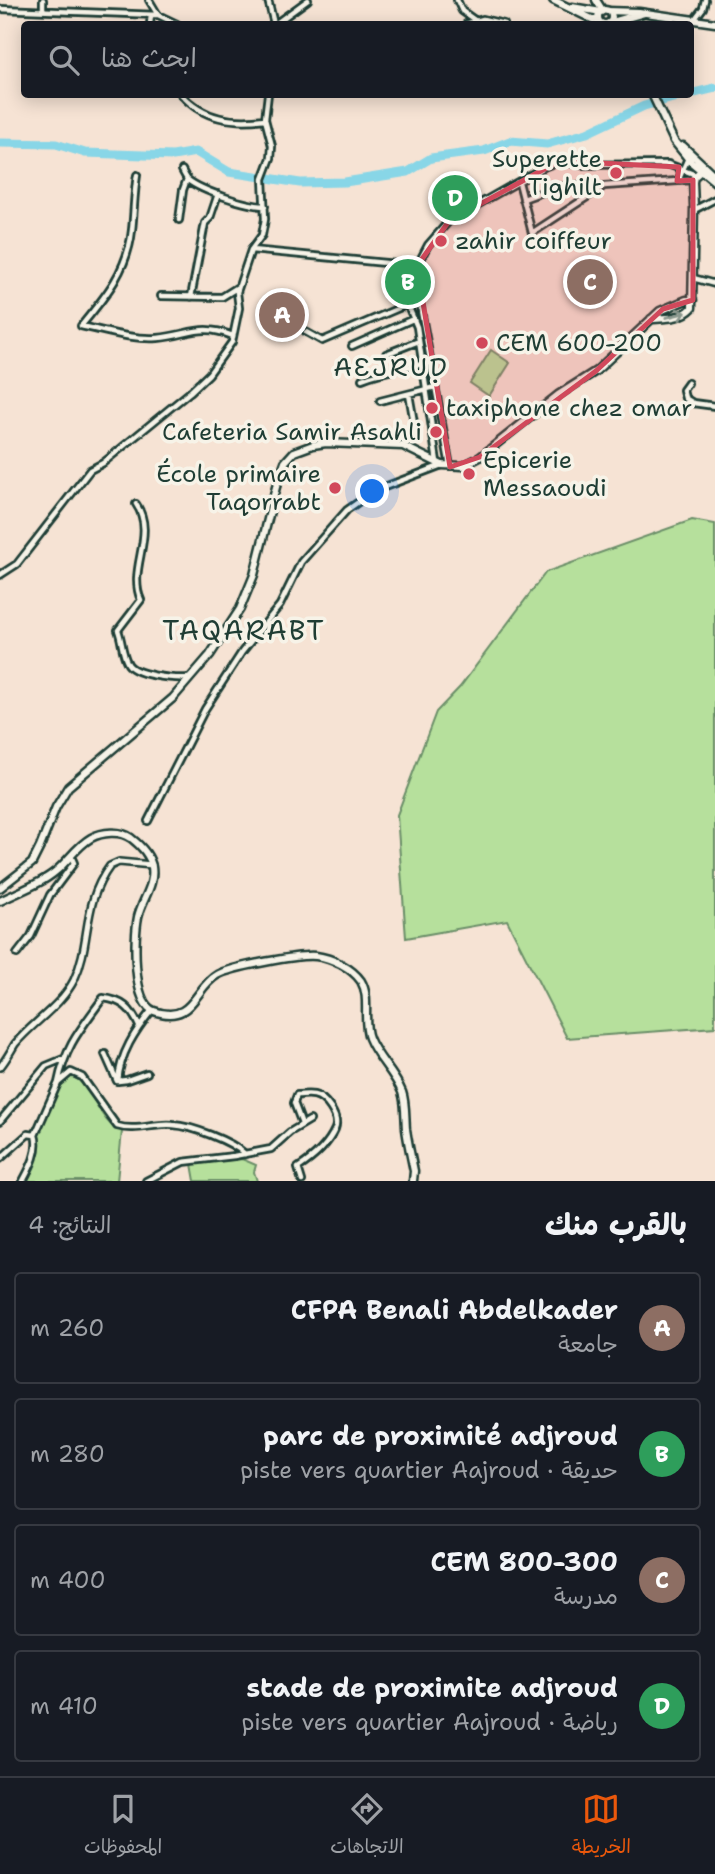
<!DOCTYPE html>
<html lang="ar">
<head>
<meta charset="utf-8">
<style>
  body { margin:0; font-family:"Shantell Sans","Playpen Sans Arabic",sans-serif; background:#20242c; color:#f1f3f6; direction:rtl }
  .you { position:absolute; left:373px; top:492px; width:24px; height:24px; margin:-18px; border:5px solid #fff; border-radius:50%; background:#1a73e8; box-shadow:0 0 0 10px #1a73e833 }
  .badge { display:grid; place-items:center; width:46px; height:46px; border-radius:50%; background:#ea580c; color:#fff; font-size:23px; font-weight:700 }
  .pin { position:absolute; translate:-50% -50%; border:4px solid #fff; box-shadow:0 2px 7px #0006 }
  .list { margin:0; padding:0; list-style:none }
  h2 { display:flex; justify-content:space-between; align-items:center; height:91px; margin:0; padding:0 28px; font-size:30px }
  h2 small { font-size:23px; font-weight:400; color:#9ea1a6 }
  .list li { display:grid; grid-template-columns:46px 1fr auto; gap:21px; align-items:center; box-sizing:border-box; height:112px; margin:0 14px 14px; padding:0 14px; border:2px solid #363941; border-radius:7px }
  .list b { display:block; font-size:26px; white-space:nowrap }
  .list p { margin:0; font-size:23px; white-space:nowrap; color:#9ea1a6 }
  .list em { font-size:23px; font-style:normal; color:#9ea1a6 }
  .icon { flex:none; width:38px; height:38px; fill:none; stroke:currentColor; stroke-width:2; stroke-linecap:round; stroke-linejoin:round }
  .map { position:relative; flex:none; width:715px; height:1181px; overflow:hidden; direction:ltr }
  .search { position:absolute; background:#171b24; box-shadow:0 4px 18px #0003; left:21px; right:21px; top:21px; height:77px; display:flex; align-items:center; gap:18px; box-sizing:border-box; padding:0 24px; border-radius:7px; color:#9ea1a6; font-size:26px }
  .sheet { height:595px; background:#171b24 }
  nav { display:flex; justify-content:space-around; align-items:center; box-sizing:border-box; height:98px; border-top:2px solid #363941; background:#171b24; font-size:19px; color:#9ea1a6 }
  nav a { display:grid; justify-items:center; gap:4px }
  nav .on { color:#ea580c }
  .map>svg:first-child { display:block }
</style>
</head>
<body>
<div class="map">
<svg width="715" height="1181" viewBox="0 0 715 1181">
  <rect width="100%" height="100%" fill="#f6e3d4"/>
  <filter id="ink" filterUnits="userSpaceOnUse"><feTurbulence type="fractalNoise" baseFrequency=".0143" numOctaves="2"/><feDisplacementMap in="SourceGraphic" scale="14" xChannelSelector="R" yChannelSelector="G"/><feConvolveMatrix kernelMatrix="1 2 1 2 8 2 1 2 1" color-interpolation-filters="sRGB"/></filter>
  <g filter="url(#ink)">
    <path fill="#b6e09c" stroke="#6a8e68" stroke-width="2" d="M 407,269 L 413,272 L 413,295 L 409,296 L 400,275 Z
      M 491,350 L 510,363 L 489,396 L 470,383 Z
      M 692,520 L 715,524 L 715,1027 L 567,1038 L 507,920 L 406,938 L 397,815 L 436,712 L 460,687 L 546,572 Z
      M 71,1076 C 95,1085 97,1123 122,1131 L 117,1181 L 26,1181 C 35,1165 36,1150 39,1133 C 41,1119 59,1082 71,1076 Z
      M 242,1159 L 256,1165 L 254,1172 L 257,1181 L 195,1181 L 192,1164 Z"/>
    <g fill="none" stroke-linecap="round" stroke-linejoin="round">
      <path stroke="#88d6e7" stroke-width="9" d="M 690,94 L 715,88
        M 0,143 L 56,144 L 85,153 L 173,156 L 196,152 L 229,172 L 300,183 L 345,182 L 408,172 L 431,158 L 484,151 L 510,141 L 547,144 L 587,133 L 644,106 L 688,94"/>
      <g stroke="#1f3d34" stroke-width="10">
        <path id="minor" d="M 149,0 L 158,15
          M 268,0 L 274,24
          M 457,0 L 462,11 L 476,21
          M 0,9 L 158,15 L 177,24
          M 43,10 L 43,0
          M 694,20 L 703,8 L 705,0
          M 150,24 L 151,15
          M 275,24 L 308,0
          M 466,24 L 483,19 L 504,24
          M 181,94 C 203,120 234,123 265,119
          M 182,170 C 183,172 186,178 188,180 C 202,191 247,206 265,206
          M 137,175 C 134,194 134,212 132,230 C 128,270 105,297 81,326 C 105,331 133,340 158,338 C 190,335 200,323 233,336
          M 678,181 L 688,158
          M 519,182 L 532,233 L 604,186 L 693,180
          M 523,199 C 543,192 575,178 596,190
          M 694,210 L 715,199
          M 179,220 L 183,190 L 187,179
          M 251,250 L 417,266
          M 391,264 L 417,327 L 437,462
          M 417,266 L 428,245 L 449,221 L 546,166 L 559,161 L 582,165 L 668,164 L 696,175
          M 417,266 L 420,305 L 450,466
          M 693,278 L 715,284
          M 161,296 L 222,297 L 238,287
          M 191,297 L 205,223 L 210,218 L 218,194
          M 306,332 L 322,341 L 420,299
          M 352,346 L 413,319
          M 386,354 L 419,341
          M 362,379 C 385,370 407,368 430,362
          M 688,383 L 683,390 L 685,398 L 693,403 L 715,406
          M 409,394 L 416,434
          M 380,401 L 435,387
          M 136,504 C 157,534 127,569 141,600 L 118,630 C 122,640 122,653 127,662 C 132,676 176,679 189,678
          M 0,575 L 17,564 L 90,470 L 103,463 L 190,392 L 209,374 L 232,342 L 239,308 L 237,292 L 251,250 L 262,235 L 265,219 L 263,179 L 271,158 L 272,146 L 265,119 L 268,94
          M 148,821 L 205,709 L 242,652 L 280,605 L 301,562 L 347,510 L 374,491 L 442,465
          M 17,954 L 31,936 L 50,895 L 74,863 L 71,856
          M 105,1054 L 117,1081
          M 147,1073 L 127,1080 L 118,1081 C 120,1054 135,1031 152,1010
          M 58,1083 C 66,1044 81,1029 103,998 C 122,1000 131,1008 139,1026
          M 0,1121 L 46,1066 L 63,1059
          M 302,1124 L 294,1103 L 297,1095 C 302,1095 309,1094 314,1095 C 325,1097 340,1117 335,1129 C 328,1145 312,1159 298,1168 L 302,1181
          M 35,1135 L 58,1083 L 71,1072 L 82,1077 L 117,1126 C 136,1132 154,1123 173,1125 C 192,1126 231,1141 245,1154
          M 0,1159 L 28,1134 L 35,1135 C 40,1150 30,1168 23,1181
          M 146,1181 L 183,1162 L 234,1156 L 271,1149 L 290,1132 L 310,1120"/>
      </g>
      <g stroke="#1f3d34" stroke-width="10">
        <path id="tertiary" d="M 0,1067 C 6,1060 10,1052 15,1044 C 33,1022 61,1006 74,980 C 92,942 81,905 110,866 L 119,862 L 152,865"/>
      </g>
      <g stroke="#1f3d34" stroke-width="11">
        <path id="secondary" d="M 596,0 L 603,11
          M 607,11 L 639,12 L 715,23
          M 609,23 L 644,13
          M 651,319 C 665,318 682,319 692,308 L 694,207 L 693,182 L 694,177 L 703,169
          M 0,888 L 32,863 L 40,847 L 56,807 L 68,787 L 173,698 L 210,655 L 240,609 L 254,575 L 276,487 L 285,462 L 294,452 L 313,445 L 326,443 L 403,446 L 442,465 L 463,466 L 480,457 L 558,395 L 596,371 L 660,311 L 686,300 L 693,300
          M 0,901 C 18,892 41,884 56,871 C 68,861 77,846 91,838 C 102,832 120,830 131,838 C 140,845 150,854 152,867 C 155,886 142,899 138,917 C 134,937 132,1003 154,1011 C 193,1025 194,988 217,975 C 230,967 301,954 316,956 C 332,958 352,968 361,981 C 371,998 362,1021 369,1038 C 377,1058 394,1072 402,1092 C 406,1103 405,1117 406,1129 C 408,1143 411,1157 414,1171 L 413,1181"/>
      </g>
      <g stroke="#1f3d34" stroke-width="11">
        <path id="primary" d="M 553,0 L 600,23
          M 572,7 L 601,12
          M598 17a7 7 0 1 1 14 0a7 7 0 1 1-14 0Z
          M 621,24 L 627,18
          M 652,94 L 674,141 L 691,162 L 715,182
          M 683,146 L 715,176"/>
      </g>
      <use href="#minor" stroke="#f7f3e8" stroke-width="4.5"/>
      <use href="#tertiary" stroke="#f7f3e8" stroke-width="5"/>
      <use href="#secondary" stroke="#f7f3e8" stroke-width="6"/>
      <use href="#primary" stroke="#f7f3e8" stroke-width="6"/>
    </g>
    <defs><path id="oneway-shaft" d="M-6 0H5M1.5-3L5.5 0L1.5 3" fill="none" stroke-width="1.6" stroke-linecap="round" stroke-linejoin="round" transform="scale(1.75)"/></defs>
    <use stroke="#8b988e" href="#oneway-shaft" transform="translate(676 315) rotate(-14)"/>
  </g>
  <path fill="#d1495b" fill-opacity="0.2" stroke="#d1495b" stroke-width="5" stroke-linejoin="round" d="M 559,161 L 679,167 L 677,181 L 693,180 L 693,300 L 663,309 L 596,371 L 480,457 L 450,467 L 417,266 L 449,221 Z"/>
  <g fill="#d1495b" stroke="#f7f3e8" stroke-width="2.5">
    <circle cx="616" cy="173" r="7"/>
    <circle cx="441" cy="241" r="7"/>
    <circle cx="482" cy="343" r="7"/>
    <circle cx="432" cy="408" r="7"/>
    <circle cx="436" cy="432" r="7"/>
    <circle cx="469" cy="474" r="7"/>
    <circle cx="335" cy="488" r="7"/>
  </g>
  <g text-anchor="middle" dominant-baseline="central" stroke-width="7" stroke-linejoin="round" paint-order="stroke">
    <g font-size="24" fill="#1f3d34" stroke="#f7f3e8" text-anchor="start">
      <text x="602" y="159" text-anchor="end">Superette<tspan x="602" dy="28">Tighilt</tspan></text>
      <text x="455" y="241">zahir coiffeur</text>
      <text x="496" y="343">CEM 600-200</text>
      <text x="446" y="408">taxiphone chez omar</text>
      <text x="422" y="432" text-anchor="end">Cafeteria Samir Asahli</text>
      <text x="483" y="460">Epicerie<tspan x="483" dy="28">Messaoudi</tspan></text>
      <text x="321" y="474" text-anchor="end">École primaire<tspan x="321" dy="28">Taqorrabt</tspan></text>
    </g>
    <g font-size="26" letter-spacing="2" fill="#1f3d34" stroke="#f7f3e8">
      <text x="391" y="366">AƐJRUḌ</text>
    </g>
    <g font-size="28" letter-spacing="2" fill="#1f3d34" stroke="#f7f3e8">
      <text x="244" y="630">TAQARABT</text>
    </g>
  </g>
</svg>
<div class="you"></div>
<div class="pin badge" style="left:282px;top:315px;background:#8d6e63">A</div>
<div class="pin badge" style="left:408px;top:282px;background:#2e9e5b">B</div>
<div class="pin badge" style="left:590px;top:282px;background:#8d6e63">C</div>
<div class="pin badge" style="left:455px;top:198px;background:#2e9e5b">D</div>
<div class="search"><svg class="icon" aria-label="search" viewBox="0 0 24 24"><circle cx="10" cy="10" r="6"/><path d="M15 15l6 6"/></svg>ابحث هنا</div>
</div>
<section class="sheet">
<h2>بالقرب منك<small>النتائج: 4</small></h2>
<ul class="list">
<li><span class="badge" style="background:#8d6e63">A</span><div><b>CFPA Benali Abdelkader</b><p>جامعة</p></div><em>260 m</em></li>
<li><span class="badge" style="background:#2e9e5b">B</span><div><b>parc de proximité adjroud</b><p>حديقة · piste vers quartier Aajroud</p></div><em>280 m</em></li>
<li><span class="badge" style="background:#8d6e63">C</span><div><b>CEM 800-300</b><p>مدرسة</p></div><em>400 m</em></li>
<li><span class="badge" style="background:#2e9e5b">D</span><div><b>stade de proximite adjroud</b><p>رياضة · piste vers quartier Aajroud</p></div><em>410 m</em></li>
</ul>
</section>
<nav>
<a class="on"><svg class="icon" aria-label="map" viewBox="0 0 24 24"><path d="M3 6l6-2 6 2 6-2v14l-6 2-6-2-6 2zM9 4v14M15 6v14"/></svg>الخريطة</a>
<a><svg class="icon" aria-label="directions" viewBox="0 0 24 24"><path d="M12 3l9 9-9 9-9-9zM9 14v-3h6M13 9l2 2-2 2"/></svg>الاتجاهات</a>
<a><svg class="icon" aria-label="saved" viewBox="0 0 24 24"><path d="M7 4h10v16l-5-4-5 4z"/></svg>المحفوظات</a>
</nav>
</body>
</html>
